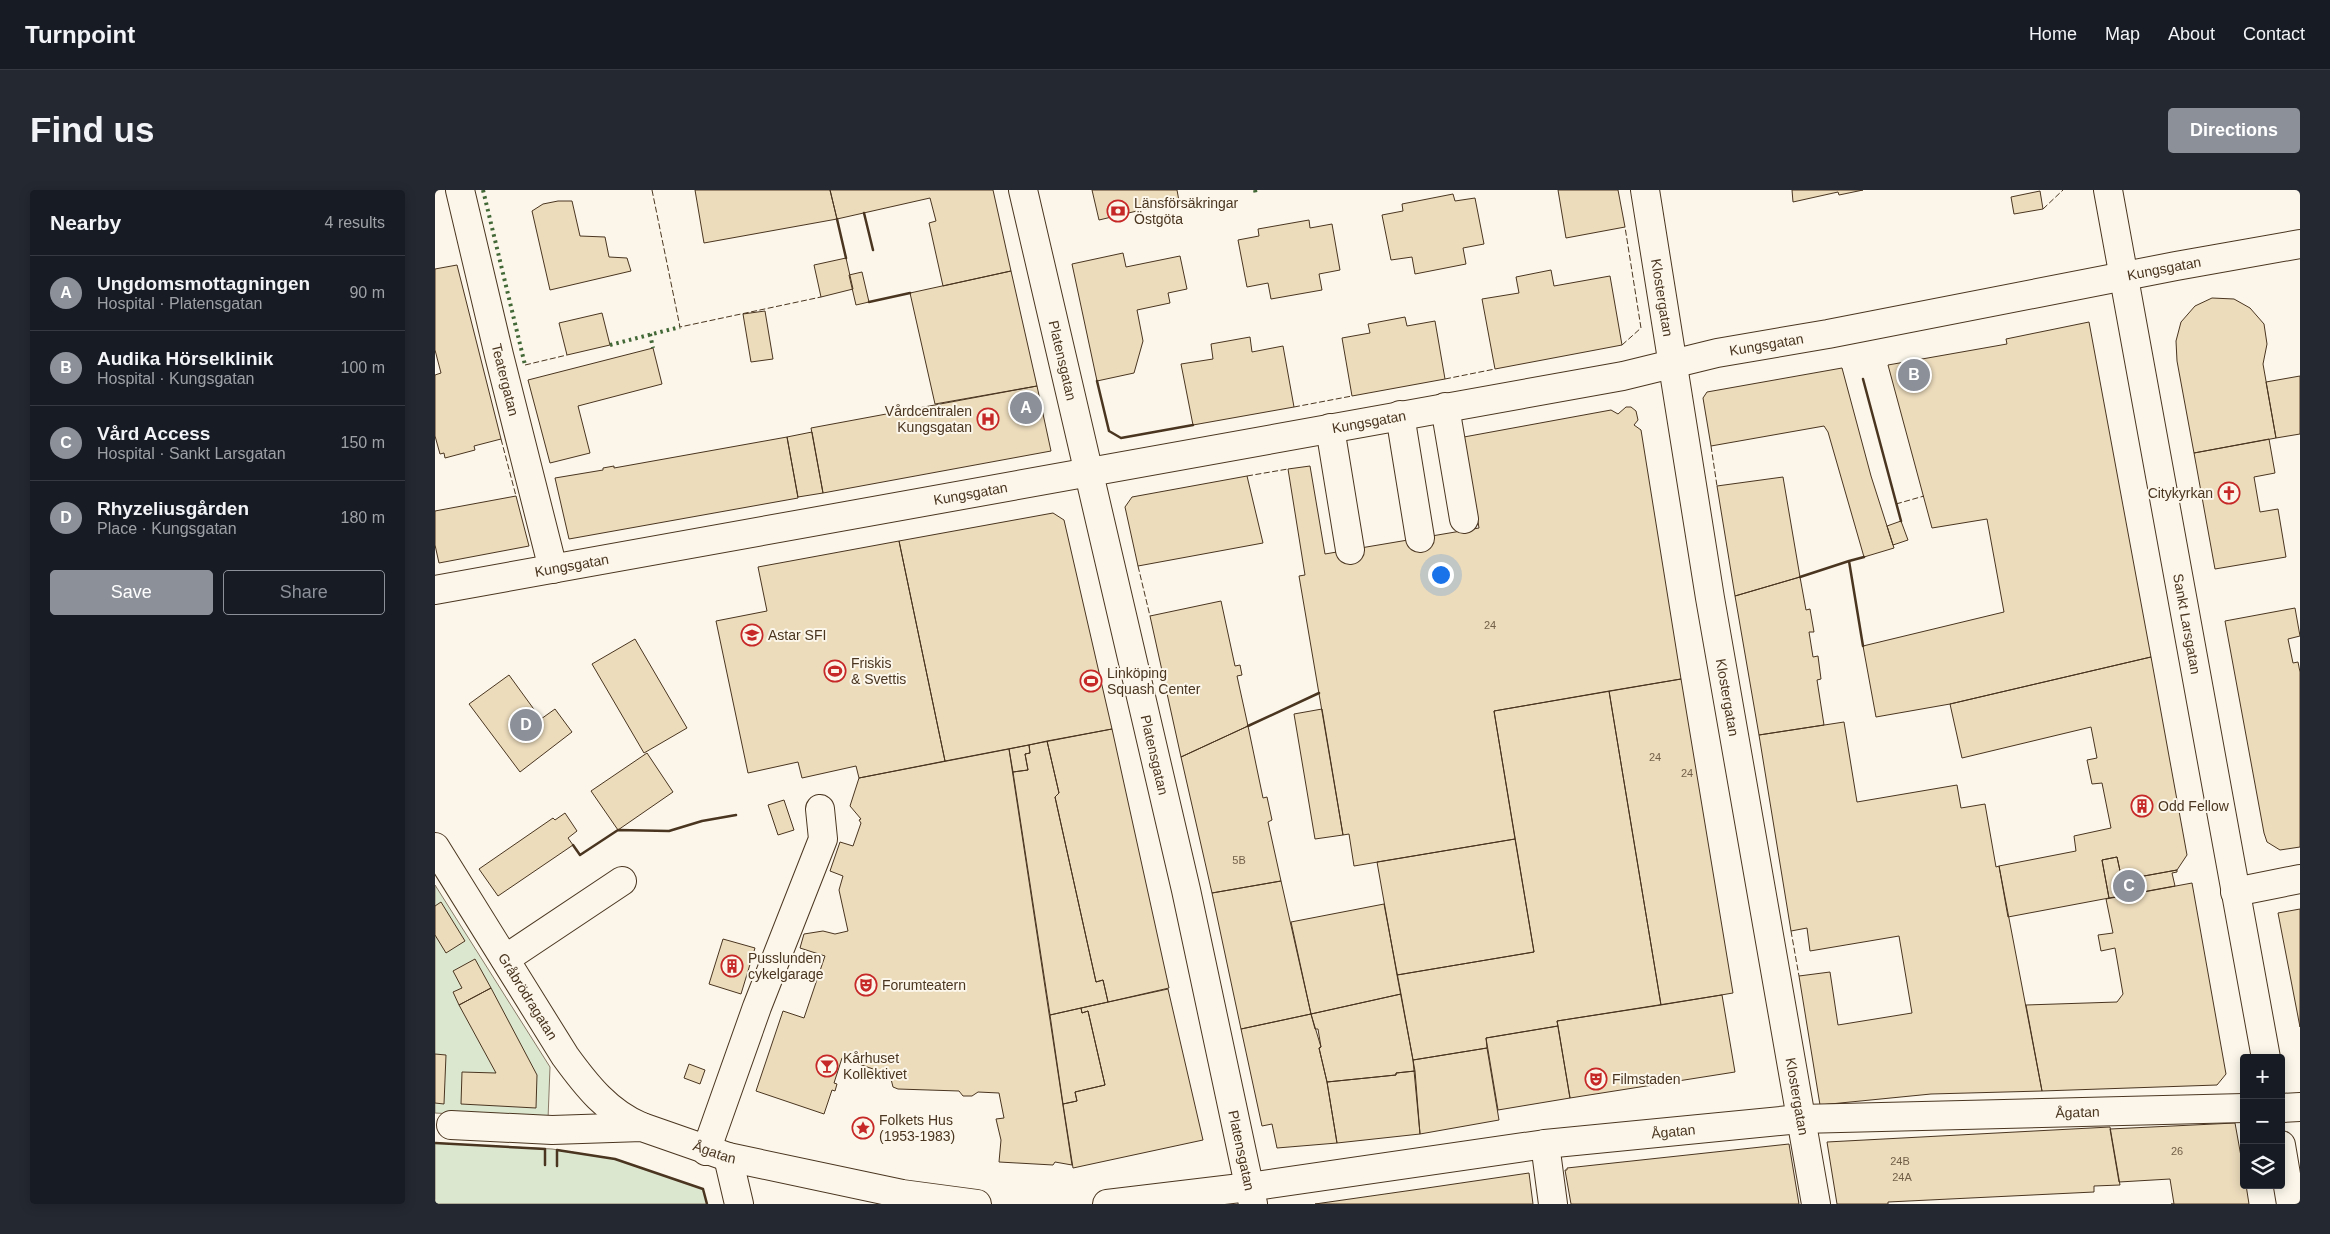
<!DOCTYPE html>
<html lang="en">
<head>
<meta charset="utf-8">
<style>
  body { margin:0; font-family:Arial,sans-serif; background:#242831; color:#f1f3f6 }
  .controls { position:absolute; right:15px; bottom:15px; display:grid; overflow:hidden; border-radius:5px; box-shadow:0 2px 12px #0003 }
  .controls button { width:45px; height:45px; display:grid; place-items:center; padding:0; border:0; border-bottom:1px solid #363941; background:#171b24; color:#f1f3f6; font:25px sans-serif }
  .you { position:absolute; left:1005px; top:384px; width:18px; height:18px; margin:-12px; border:4px solid #fff; border-radius:50%; background:#1a73e8; box-shadow:0 0 0 8px #1a73e833 }
  .badge { display:grid; place-items:center; width:32px; height:32px; border-radius:50%; background:#8c9099; color:#fff; font-size:16px; font-weight:700 }
  .pin { position:absolute; translate:-50% -50%; border:2px solid #fff; box-shadow:0 1px 5px #0006 }
  .list { margin:0; padding:0; list-style:none }
  h2 { display:flex; justify-content:space-between; align-items:center; height:65px; margin:0; padding:0 20px; font-size:21px }
  h2 small { font-size:16px; font-weight:400; color:#9ea1a6 }
  .list li { display:grid; grid-template-columns:32px 1fr auto; gap:15px; align-items:center; box-sizing:border-box; height:75px; padding:0 20px; border-top:1px solid #363941 }
  .list b { display:block; font-size:19px; white-space:nowrap }
  .list p { margin:0; font-size:16px; white-space:nowrap; color:#9ea1a6 }
  .list em { font-size:16px; font-style:normal; color:#9ea1a6 }
  .actions { display:flex; gap:10px; padding:15px 20px }
  .actions a { flex:1; padding:11px 0; border:1px solid #8c9099; border-radius:5px; text-align:center; font-size:18px; color:#8c9099 }
  .actions .main { background:#8c9099; color:#fff }
  .icon { flex:none; width:28px; height:28px; fill:none; stroke:currentColor; stroke-width:2; stroke-linecap:round; stroke-linejoin:round }
  .map { position:relative; flex:none; width:1865px; height:1014px; overflow:hidden; border-radius:5px }
  header { display:flex; align-items:center; gap:30px; box-sizing:border-box; height:70px; padding:0 25px; background:#171b24; border-bottom:1px solid #363941 }
  header strong { font-size:24px }
  nav { display:flex; gap:28px; margin-inline-start:auto; font-size:18px }
  .intro { display:flex; align-items:center; justify-content:space-between; box-sizing:border-box; height:120px; padding:0 30px }
  h1 { margin:0; font-size:35px }
  .button { padding:12px 22px; border-radius:5px; background:#8c9099; color:#fff; font-size:18px; font-weight:700 }
  main { display:flex; gap:30px; padding:0 30px }
  aside { flex:1; background:#171b24; border-radius:5px; box-shadow:0 2px 12px #0003 }
  .map>svg:first-child { display:block }
</style>
</head>
<body>
<header>
<strong>Turnpoint</strong>
<nav><a>Home</a><a>Map</a><a>About</a><a>Contact</a></nav>
</header>
<div class="intro"><h1>Find us</h1><a class="button">Directions</a></div>
<main>
<aside>
<h2>Nearby<small>4 results</small></h2>
<ul class="list">
<li><span class="badge">A</span><div><b>Ungdomsmottagningen</b><p>Hospital · Platensgatan</p></div><em>90 m</em></li>
<li><span class="badge">B</span><div><b>Audika Hörselklinik</b><p>Hospital · Kungsgatan</p></div><em>100 m</em></li>
<li><span class="badge">C</span><div><b>Vård Access</b><p>Hospital · Sankt Larsgatan</p></div><em>150 m</em></li>
<li><span class="badge">D</span><div><b>Rhyzeliusgården</b><p>Place · Kungsgatan</p></div><em>180 m</em></li>
</ul>
<div class="actions"><a class="main">Save</a><a>Share</a></div>
</aside>
<div class="map">
<svg width="1865" height="1014" viewBox="0 0 1865 1014">
  <rect width="100%" height="100%" fill="#fbf6e9"/>
  <path fill="#dce7d0" stroke="#887966" d="M 0,695 L 115,877 L 113,929 L 0,923 Z
    M 0,953 L 117,959 L 180,969 L 268,999 L 272,1014 L 0,1014 Z"/>
  <path fill="#ecdcbc" stroke="#4a3520" d="M 260,0 L 395,0 L 402,29 L 269,53 Z
    M 395,0 L 558,0 L 576,81 L 508,96 L 494,33 L 501,31 L 495,8 L 402,29 Z
    M 657,0 L 742,0 L 744,11 L 664,30 Z
    M 1123,0 L 1183,0 L 1190,37 L 1131,48 Z
    M 1357,0 L 1428,0 L 1404,5 L 1403,2 L 1358,12 Z
    M 1605,1 L 1608,19 L 1579,24 L 1576,7 Z
    M 1018,4 L 1020,11 L 1040,8 L 1049,54 L 1028,58 L 1031,74 L 980,84 L 977,67 L 956,70 L 947,25 L 968,21 L 967,14 Z
    M 123,11 L 137,11 L 145,46 L 170,47 L 174,67 L 192,68 L 196,81 L 115,100 L 97,21 L 108,14 Z
    M 874,30 L 875,38 L 897,34 L 905,80 L 884,84 L 887,100 L 836,109 L 833,93 L 812,97 L 803,50 L 824,46 L 823,39 Z
    M 688,63 L 691,77 L 745,66 L 752,99 L 733,103 L 735,113 L 702,120 L 708,151 L 699,183 L 662,191 L 637,74 Z
    M 411,68 L 418,99 L 386,107 L 379,75 Z
    M 22,75 L 66,249 L 39,256 L 40,260 L 10,268 L 9,263 L 5,264 L 0,246 L 0,185 L 6,183 L 0,160 L 0,79 Z
    M 1116,80 L 1119,96 L 1175,86 L 1187,155 L 1060,179 L 1047,109 L 1084,103 L 1081,87 Z
    M 576,81 L 602,196 L 500,214 L 475,103 Z
    M 427,82 L 434,112 L 421,115 L 414,85 Z
    M 1777,108 L 1799,109 L 1815,118 L 1829,134 L 1832,154 L 1828,174 L 1841,248 L 1759,263 L 1742,171 L 1741,151 L 1746,132 L 1760,116 Z
    M 330,121 L 338,169 L 316,172 L 308,124 Z
    M 167,123 L 175,155 L 132,165 L 124,133 Z
    M 970,127 L 972,136 L 1000,131 L 1010,189 L 917,206 L 907,148 L 935,143 L 933,134 Z
    M 1654,132 L 1716,467 L 1515,514 L 1441,527 L 1428,456 L 1569,422 L 1552,329 L 1497,338 L 1453,175 L 1572,154 L 1571,149 Z
    M 815,147 L 817,162 L 848,156 L 859,217 L 758,235 L 746,174 L 778,169 L 776,154 Z
    M 218,158 L 227,194 L 143,216 L 155,263 L 115,273 L 93,190 Z
    M 1407,178 L 1436,286 L 1459,358 L 1429,367 L 1393,242 L 1389,236 L 1276,256 L 1268,208 L 1272,202 Z
    M 1865,186 L 1865,244 L 1841,248 L 1831,192 Z
    M 602,196 L 616,261 L 388,303 L 376,238 Z
    M 1191,217 L 1196,217 L 1201,221 L 1203,230 L 1199,235 L 1206,240 L 1246,489 L 1059,521 L 1080,649 L 919,676 L 914,644 L 908,645 L 864,386 L 870,385 L 853,279 L 875,276 L 890,364 L 1044,338 L 1029,247 L 1176,220 L 1183,224 Z
    M 377,242 L 388,303 L 363,307 L 352,247 Z
    M 352,247 L 363,308 L 134,349 L 120,288 L 168,280 L 168,278 L 179,276 L 179,278 Z
    M 1834,249 L 1840,283 L 1819,287 L 1825,322 L 1843,319 L 1851,367 L 1780,379 L 1759,263 Z
    M 812,286 L 828,353 L 703,376 L 690,317 L 697,307 Z
    M 1348,287 L 1365,387 L 1300,406 L 1282,296 Z
    M 81,306 L 94,356 L 4,373 L 0,355 L 0,321 Z
    M 618,323 L 629,330 L 677,539 L 510,571 L 464,351 Z
    M 1466,331 L 1473,350 L 1458,355 L 1452,336 Z
    M 464,351 L 510,571 L 424,588 L 421,576 L 367,588 L 363,572 L 313,583 L 281,431 L 332,421 L 323,377 Z
    M 1365,387 L 1371,420 L 1375,419 L 1379,442 L 1374,442 L 1378,467 L 1383,466 L 1386,489 L 1382,490 L 1389,535 L 1324,545 L 1300,406 Z
    M 786,411 L 800,476 L 805,475 L 807,485 L 802,486 L 813,536 L 746,567 L 715,426 Z
    M 1860,418 L 1865,446 L 1853,449 L 1858,473 L 1863,472 L 1865,482 L 1865,657 L 1845,660 L 1832,652 L 1829,643 L 1790,431 Z
    M 200,449 L 252,538 L 209,563 L 157,474 Z
    M 1716,467 L 1752,665 L 1742,680 L 1687,690 L 1682,667 L 1667,670 L 1674,708 L 1573,727 L 1564,676 L 1641,661 L 1639,646 L 1676,638 L 1667,593 L 1657,594 L 1652,570 L 1662,568 L 1656,537 L 1527,568 L 1515,514 Z
    M 74,485 L 106,529 L 120,519 L 137,542 L 85,582 L 34,514 Z
    M 1246,489 L 1298,803 L 1226,815 L 1174,501 Z
    M 1174,501 L 1226,815 L 1122,831 L 1123,836 L 1051,848 L 1052,858 L 978,870 L 962,785 L 1099,762 L 1059,521 Z
    M 887,519 L 908,645 L 880,649 L 859,524 Z
    M 1409,532 L 1422,612 L 1522,595 L 1526,618 L 1550,614 L 1561,677 L 1564,676 L 1607,901 L 1496,904 L 1385,915 L 1364,786 L 1395,782 L 1403,835 L 1477,823 L 1464,746 L 1375,761 L 1372,738 L 1356,741 L 1324,545 Z
    M 813,536 L 828,608 L 832,607 L 837,630 L 833,632 L 846,691 L 777,703 L 746,567 Z
    M 677,539 L 734,798 L 673,812 L 668,790 L 661,792 L 620,607 L 624,603 L 612,551 Z
    M 612,551 L 624,603 L 620,607 L 661,792 L 668,790 L 673,812 L 615,825 L 578,582 L 593,580 L 590,564 L 595,563 L 594,555 Z
    M 594,555 L 595,563 L 590,564 L 593,580 L 578,582 L 574,559 Z
    M 574,559 L 637,975 L 620,972 L 618,975 L 564,972 L 566,950 L 561,929 L 569,928 L 564,903 L 543,902 L 537,906 L 528,906 L 524,901 L 463,899 L 458,897 L 455,885 L 438,882 L 438,879 L 407,868 L 399,893 L 402,894 L 400,901 L 397,900 L 389,924 L 321,901 L 348,821 L 369,828 L 390,766 L 365,758 L 369,744 L 388,741 L 400,744 L 413,741 L 404,700 L 408,686 L 395,681 L 405,652 L 418,656 L 426,633 L 424,630 L 426,629 L 415,616 L 424,588 Z
    M 212,563 L 238,602 L 183,640 L 156,601 Z
    M 349,610 L 359,640 L 343,645 L 333,615 Z
    M 130,623 L 142,641 L 133,648 L 138,655 L 63,706 L 44,679 L 118,628 L 120,630 Z
    M 1080,649 L 1099,762 L 962,785 L 942,672 Z
    M 1682,667 L 1687,690 L 1742,680 L 1742,682 L 1737,683 L 1740,696 L 1674,708 L 1667,670 Z
    M 846,691 L 876,824 L 806,839 L 777,703 Z
    M 1757,693 L 1791,884 L 1782,895 L 1607,901 L 1591,815 L 1682,812 L 1688,804 L 1680,758 L 1666,761 L 1663,745 L 1678,743 L 1671,709 Z
    M 6,712 L 30,751 L 11,763 L 0,745 L 0,716 Z
    M 949,714 L 966,804 L 876,824 L 856,732 Z
    M 1865,719 L 1865,837 L 1843,723 Z
    M 288,749 L 320,758 L 306,804 L 274,794 Z
    M 40,769 L 56,798 L 24,815 L 18,802 L 27,798 L 18,781 Z
    M 56,798 L 102,885 L 101,918 L 26,914 L 27,882 L 61,883 L 24,815 Z
    M 733,799 L 768,950 L 638,978 L 628,914 L 642,911 L 640,902 L 670,895 L 653,821 L 647,823 L 646,818 Z
    M 966,804 L 980,881 L 961,883 L 961,885 L 892,892 L 884,858 L 886,857 L 883,839 L 880,839 L 876,824 Z
    M 1287,805 L 1300,882 L 1135,908 L 1122,831 Z
    M 646,818 L 647,823 L 653,821 L 670,895 L 640,902 L 642,911 L 628,914 L 615,825 Z
    M 876,824 L 886,857 L 884,858 L 892,892 L 902,953 L 842,958 L 837,934 L 827,936 L 806,839 Z
    M 1123,836 L 1135,908 L 1063,920 L 1051,848 Z
    M 1052,858 L 1064,930 L 985,944 L 978,870 Z
    M 0,864 L 11,865 L 9,914 L 0,913 Z
    M 254,874 L 270,880 L 265,894 L 249,888 Z
    M 980,881 L 985,944 L 902,953 L 892,892 L 961,885 L 961,883 Z
    M 1800,933 L 1809,983 L 1809,995 L 1811,995 L 1814,1014 L 1736,1014 L 1739,1014 L 1735,989 L 1684,992 L 1675,939 Z
    M 1675,937 L 1685,995 L 1659,996 L 1659,1002 L 1453,1012 L 1453,1014 L 1402,1014 L 1392,952 Z
    M 1354,954 L 1364,1014 L 1136,1014 L 1130,980 L 1132,980 L 1132,978 Z
    M 1094,983 L 1098,1014 L 880,1014 L 992,998 Z"/>
  <g fill="none" stroke-linecap="round" stroke-linejoin="round">
    <g stroke="#4a3520" stroke-width="30">
      <g id="minor">
        <path id="s1" d="M 25,0 L 64,165 L 118,379"/>
        <path id="s2" d="M 588,0 L 751,700 L 818,1014"/>
        <path id="s3" d="M 1210,0 L 1275,408 L 1381,1014"/>
        <path d="M 1010,217 L 1029,329"/>
        <path d="M 965,225 L 985,348"/>
        <path d="M 895,238 L 915,360"/>
        <path id="s4" d="M 0,400 L 1188,186 L 1282,163 L 1393,144 L 1741,76 L 1865,54"/>
        <path id="s5" d="M 0,657 L 130,866 C 151,895 173,923 207,937"/>
        <path d="M 1800,702 L 1865,689"/>
        <path d="M 70,769 L 187,691"/>
        <path d="M 1846,918 L 1865,917"/>
        <path id="s6" d="M 16,935 L 117,940 L 207,937 L 293,967 L 467,1004 L 542,1014"/>
        <path d="M 1110,954 L 1118,1014"/>
        <path d="M 271,961 L 322,817 L 388,649 L 385,619"/>
        <path d="M 293,967 L 304,1014"/>
        <path id="s7" d="M 672,1014 L 814,997 L 1110,954 L 1365,929 L 1809,918"/>
      </g>
    </g>
    <g stroke="#4a3520" stroke-width="30">
      <g id="major">
        <path id="s8" d="M 1673,0 L 1831,868"/>
        <path d="M 1846,955 L 1856,1014"/>
      </g>
    </g>
    <use href="#minor" stroke="#fbf6e9" stroke-width="28"/>
    <use href="#major" stroke="#fbf6e9" stroke-width="28"/>
    <path stroke="#436837" stroke-width="4" stroke-dasharray="2.5 4" stroke-linecap="butt" d="M 48,0 L 90,175
      M 820,0 L 821,5
      M 215,144 L 218,158
      M 175,155 L 245,137"/>
    <path stroke="#4a3520" stroke-width="1" stroke-dasharray="6 2.5" stroke-linecap="butt" d="M 217,0 L 245,137 L 386,107
      M 1608,19 L 1628,0
      M 1187,155 L 1206,138 L 1190,37
      M 90,175 L 132,165
      M 1010,189 L 1060,179
      M 859,217 L 917,206
      M 66,249 L 81,306
      M 1276,256 L 1282,296
      M 812,286 L 853,279
      M 1461,314 L 1489,306
      M 703,376 L 715,426
      M 1356,741 L 1364,786"/>
    <path stroke="#4a3520" stroke-width="2.5" d="M 429,23 L 438,60
      M 402,29 L 411,68
      M 434,112 L 475,103
      M 1428,189 L 1466,331
      M 662,191 L 674,241 L 686,248 L 758,235
      M 1365,387 L 1414,371
      M 1428,456 L 1414,371 L 1429,367
      M 813,536 L 884,503
      M 138,655 L 145,665 L 183,640 L 234,641 L 267,631 L 301,625
      M 0,953 L 110,959 L 110,975
      M 122,976 L 122,960 L 180,969 L 268,999 L 272,1014"/>
  </g>
  <defs>
    <g id="bank-ring" transform="scale(1.125)"><circle r="9.5" fill="#fbf6e9" stroke="#c62828" stroke-width="1.5"/><path d="M-6-4H6V4H-6ZM0-2.3a2.3 2.3 0 1 0 0 4.6a2.3 2.3 0 1 0 0-4.6Z" fill="#c62828"/></g>
    <g id="hospital-ring" transform="scale(1.125)"><circle r="9.5" fill="#fbf6e9" stroke="#c62828" stroke-width="1.5"/><path d="M-5-5h3v3.5h4V-5h3V5h-3V1.5h-4V5h-3Z" fill="#c62828"/></g>
    <g id="church-ring" transform="scale(1.125)"><circle r="9.5" fill="#fbf6e9" stroke="#c62828" stroke-width="1.5"/><path d="M-1.2-6h2.4v3.5h3.3v2.4h-3.3V6h-2.4V-.1h-3.3v-2.4h3.3Z" fill="#c62828"/></g>
    <g id="school-ring" transform="scale(1.125)"><circle r="9.5" fill="#fbf6e9" stroke="#c62828" stroke-width="1.5"/><path d="M0-5L7-2L0 1L-7-2ZM-4 1L0 2.5L4 1V4Q0 6-4 4Z" fill="#c62828"/></g>
    <g id="stadium-ring" transform="scale(1.125)"><circle r="9.5" fill="#fbf6e9" stroke="#c62828" stroke-width="1.5"/><path d="M0-5a6.5 5 0 1 0 0 10a6.5 5 0 1 0 0-10ZM-3.5-1.8h7v3.6h-7Z" fill="#c62828"/></g>
    <g id="building-ring" transform="scale(1.125)"><circle r="9.5" fill="#fbf6e9" stroke="#c62828" stroke-width="1.5"/><path d="M-4-6H4V6H1V3H-1V6H-4ZM-2.5-4.3h1.7v1.8h-1.7ZM.8-4.3h1.7v1.8H.8ZM-2.5-1h1.7V.8h-1.7ZM.8-1h1.7V.8H.8Z" fill="#c62828"/></g>
    <g id="theatre-ring" transform="scale(1.125)"><circle r="9.5" fill="#fbf6e9" stroke="#c62828" stroke-width="1.5"/><path d="M-5-5.5Q0-4 5-5.5V0Q5 5 0 6Q-5 5-5 0ZM-3.3-2.5H-1v1.5H-3.3ZM1-2.5H3.3v1.5H1ZM-2.8 1Q0 5.5 2.8 1Z" fill="#c62828"/></g>
    <g id="bar-ring" transform="scale(1.125)"><circle r="9.5" fill="#fbf6e9" stroke="#c62828" stroke-width="1.5"/><path d="M-6-5H6L.8 .8V4.5H3.5V6h-7V4.5H-.8V.8Z" fill="#c62828"/></g>
    <g id="sight-ring" transform="scale(1.125)"><circle r="9.5" fill="#fbf6e9" stroke="#c62828" stroke-width="1.5"/><path d="M0-6L1.8-2.2L6-1.7L2.9 1.2L3.7 5.4L0 3.3L-3.7 5.4L-2.9 1.2L-6-1.7L-1.8-2.2Z" fill="#c62828"/></g>
  </defs>
  <g fill-rule="evenodd">
    <use href="#bank-ring" x="683" y="21"/>
    <use href="#hospital-ring" x="553" y="229"/>
    <use href="#church-ring" x="1794" y="303"/>
    <use href="#school-ring" x="317" y="445"/>
    <use href="#stadium-ring" x="400" y="481"/>
    <use href="#stadium-ring" x="656" y="491"/>
    <use href="#building-ring" x="1707" y="616"/>
    <use href="#building-ring" x="297" y="776"/>
    <use href="#theatre-ring" x="431" y="795"/>
    <use href="#bar-ring" x="392" y="876"/>
    <use href="#theatre-ring" x="1161" y="889"/>
    <use href="#sight-ring" x="428" y="938"/>
  </g>
  <g text-anchor="middle" dominant-baseline="central" stroke-width="4" stroke-linejoin="round" paint-order="stroke">
    <g font-size="11" fill="#725f47">
      <text x="1055" y="435">24</text>
      <text x="1220" y="567">24</text>
      <text x="1252" y="583">24</text>
      <text x="804" y="670">5B</text>
      <text x="1742" y="961">26</text>
      <text x="1465" y="971">24B</text>
      <text x="1467" y="987">24A</text>
    </g>
    <g font-size="14" fill="#4a3520" stroke="#fbf6e9" text-anchor="start">
      <text x="699" y="13">Länsförsäkringar<tspan x="699" dy="16">Östgöta</tspan></text>
      <text x="537" y="221" text-anchor="end">Vårdcentralen<tspan x="537" dy="16">Kungsgatan</tspan></text>
      <text x="1778" y="303" text-anchor="end">Citykyrkan</text>
      <text x="333" y="445">Astar SFI</text>
      <text x="416" y="473">Friskis<tspan x="416" dy="16">&amp; Svettis</tspan></text>
      <text x="672" y="483">Linköping<tspan x="672" dy="16">Squash Center</tspan></text>
      <text x="1723" y="616">Odd Fellow</text>
      <text x="313" y="768">Pusslunden<tspan x="313" dy="16">cykelgarage</tspan></text>
      <text x="447" y="795">Forumteatern</text>
      <text x="408" y="868">Kårhuset<tspan x="408" dy="16">Kollektivet</tspan></text>
      <text x="1177" y="889">Filmstaden</text>
      <text x="444" y="930">Folkets Hus<tspan x="444" dy="16">(1953-1983)</tspan></text>
    </g>
    <g font-size="14" fill="#4a3520" stroke="#fbf6e9">
      <text stroke="none"><textPath href="#s4" startOffset="1759">Kungsgatan</textPath></text>
      <text stroke="none"><textPath href="#s3" startOffset="109">Klostergatan</textPath></text>
      <text stroke="none"><textPath href="#s4" startOffset="1354">Kungsgatan</textPath></text>
      <text stroke="none"><textPath href="#s2" startOffset="175">Platensgatan</textPath></text>
      <text stroke="none"><textPath href="#s1" startOffset="195">Teatergatan</textPath></text>
      <text stroke="none"><textPath href="#s4" startOffset="949">Kungsgatan</textPath></text>
      <text stroke="none"><textPath href="#s4" startOffset="544">Kungsgatan</textPath></text>
      <text stroke="none"><textPath href="#s4" startOffset="139">Kungsgatan</textPath></text>
      <text stroke="none"><textPath href="#s8" startOffset="441">Sankt Larsgatan</textPath></text>
      <text stroke="none"><textPath href="#s3" startOffset="514">Klostergatan</textPath></text>
      <text stroke="none"><textPath href="#s2" startOffset="580">Platensgatan</textPath></text>
      <text stroke="none"><textPath href="#s5" startOffset="176">Gråbrödragatan</textPath></text>
      <text stroke="none"><textPath href="#s3" startOffset="919">Klostergatan</textPath></text>
      <text stroke="none"><textPath href="#s7" startOffset="976">Ågatan</textPath></text>
      <text stroke="none"><textPath href="#s7" startOffset="571">Ågatan</textPath></text>
      <text stroke="none"><textPath href="#s2" startOffset="985">Platensgatan</textPath></text>
      <text stroke="none"><textPath href="#s6" startOffset="268">Ågatan</textPath></text>
    </g>
  </g>
</svg>
<div class="controls">
<button>+</button>
<button>−</button>
<button><svg class="icon" aria-label="layers" viewBox="0 0 24 24"><path d="M12 4l9 5-9 5-9-5zM3 14l9 5 9-5"/></svg></button>
</div>
<div class="you"></div>
<div class="pin badge" style="left:591px;top:218px">A</div>
<div class="pin badge" style="left:1479px;top:185px">B</div>
<div class="pin badge" style="left:1694px;top:696px">C</div>
<div class="pin badge" style="left:91px;top:535px">D</div>
</div>
</main>
</body>
</html>
